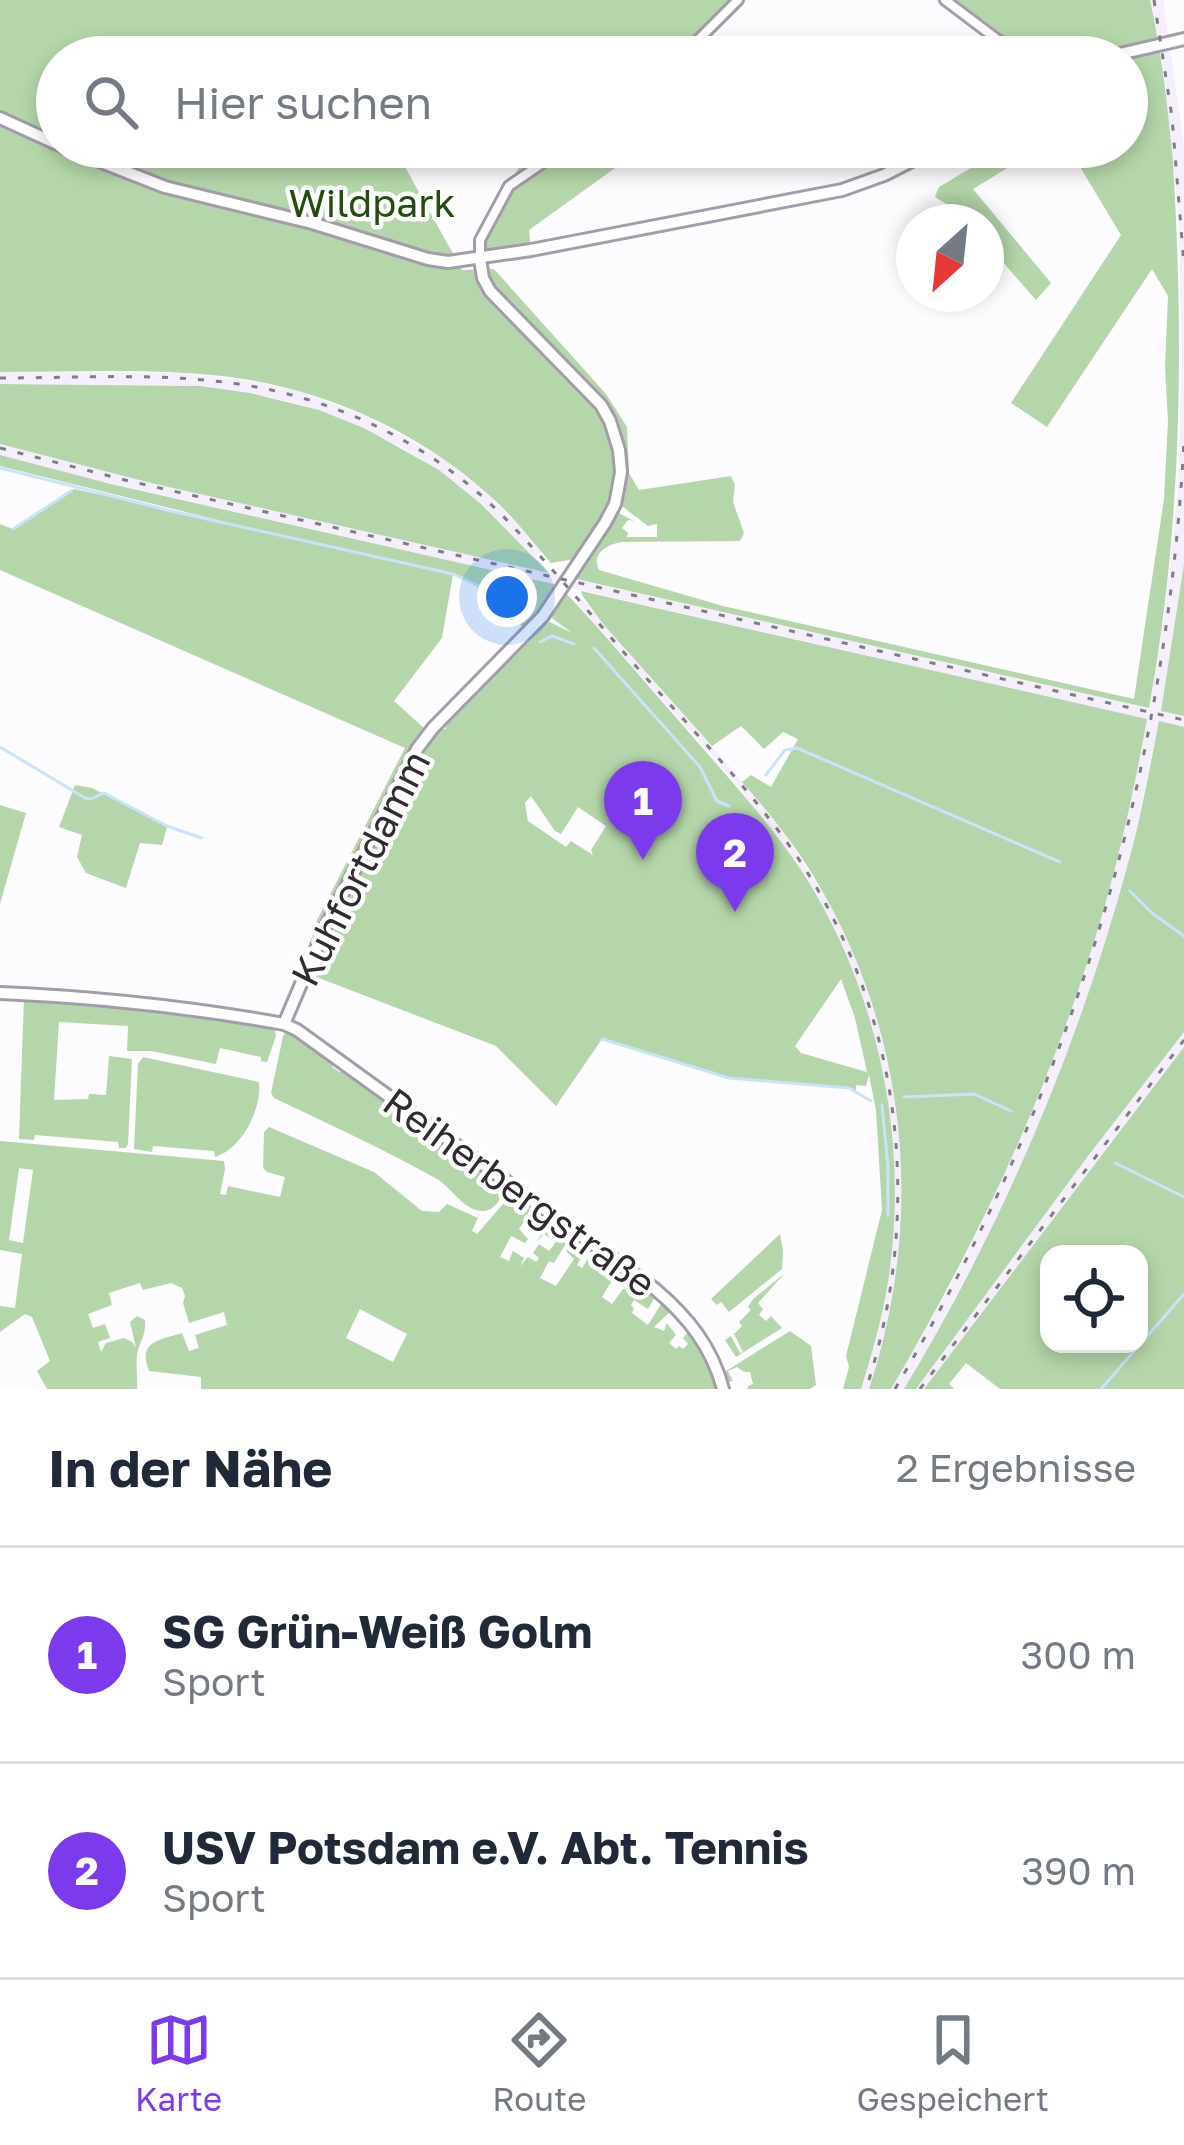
<!DOCTYPE html>
<html lang="de">
<head>
<meta charset="utf-8">
<style>
  body { margin:0; font-family:"Golos Text",sans-serif; background:#f6f6f7; color:#1f2937 }
  .controls { position:absolute; right:36px; bottom:36px; display:grid; overflow:hidden; border-radius:24px; box-shadow:0 6px 18px #0003 }
  .controls button { width:108px; height:108px; display:grid; place-items:center; padding:0; border:0; border-bottom:3px solid #e0e1e3; background:#fff; color:#1f2937; font:60px sans-serif }
  .compass { position:absolute; left:896px; top:204px; width:108px; height:108px; border-radius:50%; background:#fff; box-shadow:0 6px 18px #0003; rotate:207deg }
  .you { position:absolute; left:507px; top:597px; width:42px; height:42px; margin:-30px; border:9px solid #fff; border-radius:50%; background:#1a73e8; box-shadow:0 0 0 18px #1a73e833 }
  .badge { display:grid; place-items:center; width:78px; height:78px; border-radius:50%; background:#7c3aed; color:#fff; font-size:39px; font-weight:700 }
  .pin { position:absolute; translate:-50% -99px; filter:drop-shadow(0 3px 6px #0008) }
  .pin::after { content:''; position:absolute; top:63px; width:42px; height:36px; background:inherit; clip-path:polygon(0 0,100% 0,50% 100%) }
  .list { margin:0; padding:0; list-style:none }
  h2 { display:flex; justify-content:space-between; align-items:center; height:156px; margin:0; padding:0 48px; font-size:51px }
  h2 small { font-size:39px; font-weight:400; color:#747a83 }
  .list li { display:grid; grid-template-columns:78px 1fr auto; gap:36px; align-items:center; box-sizing:border-box; height:216px; padding:0 48px; border-top:3px solid #e0e1e3 }
  .list b { display:block; font-size:45px; white-space:nowrap }
  .list p { margin:0; font-size:39px; white-space:nowrap; color:#747a83 }
  .list em { font-size:39px; font-style:normal; color:#747a83 }
  .icon { flex:none; width:66px; height:66px; fill:none; stroke:currentColor; stroke-width:2; stroke-linecap:round; stroke-linejoin:round }
  .map { position:relative; flex:none; width:1184px; height:1389px; overflow:hidden }
  .search { position:absolute; background:#fff; box-shadow:0 6px 18px #0003; left:36px; right:36px; top:36px; height:132px; display:flex; align-items:center; gap:30px; box-sizing:border-box; padding:0 42px; border-radius:66px; color:#747a83; font-size:45px }
  .sheet { height:588px; background:#fff }
  nav { display:flex; justify-content:space-around; align-items:center; box-sizing:border-box; height:168px; border-top:3px solid #e0e1e3; background:#fff; font-size:33px; color:#747a83 }
  nav a { display:grid; justify-items:center; gap:6px }
  nav .on { color:#7c3aed }
  .map>svg:first-child { display:block }
</style>
</head>
<body>
<div class="map">
<svg width="1184" height="1389" viewBox="0 0 1184 1389">
  <rect width="100%" height="100%" fill="#fcfbfe"/>
  <path fill="#f5effd" d="M 1150,0 L 1163,0 L 1184,146 L 1184,564 L 1161,710 L 1184,716 L 1184,727 L 1159,722 L 1131,852 L 1109,931 L 1075,1034 L 1036,1132 L 991,1230 L 928,1348 L 904,1389 L 891,1389 L 951,1285 L 981,1225 L 1047,1075 L 1102,915 L 1135,785 L 935,671 L 79,476 L 0,455 L 0,444 L 152,483 L 1149,708 L 1164,619 L 1178,489 L 1182,364 L 1179,222 L 1163,61 Z
    M 0,372 L 182,373 L 253,381 L 302,392 L 371,418 L 446,460 L 489,495 L 542,551 L 533,559 L 481,504 L 415,455 L 366,429 L 299,404 L 250,393 L 182,385 L 0,384 Z
    M 582,599 L 712,746 L 784,833 L 828,901 L 863,973 L 880,1025 L 891,1072 L 899,1125 L 902,1173 L 901,1227 L 896,1281 L 885,1335 L 869,1389 L 861,1389 L 878,1334 L 888,1280 L 894,1173 L 884,1075 L 872,1026 L 834,928 L 802,873 L 735,782 L 577,604 Z
    M 1184,1032 L 1184,1047 L 1134,1114 L 924,1389 L 916,1389 L 1088,1156 Z"/>
  <path fill="#b5d6aa" fill-rule="evenodd" d="M 0,0 L 738,0 L 681,57 L 57,57 L 57,147 L 394,147 L 462,270 L 494,269 L 606,394 L 627,427 L 629,473 L 639,490 L 731,476 L 735,485 L 733,502 L 744,533 L 740,541 L 621,542 C 607,545 591,553 599,570 L 723,606 L 1134,699 L 1164,499 L 1168,421 L 1165,367 L 1168,296 L 1152,269 L 1047,427 L 1011,403 L 1121,235 L 1068,147 L 1127,147 L 1127,57 L 1031,57 L 953,0 L 1150,0 C 1162,54 1168,108 1173,162 C 1184,345 1182,528 1149,708 L 572,578 L 615,511 L 634,521 L 628,520 L 622,528 L 628,533 L 627,537 L 657,537 L 657,524 L 648,526 L 619,504 L 617,457 L 613,502 L 575,559 L 551,563 C 531,540 512,515 489,495 C 416,429 319,387 222,376 C 149,368 74,372 0,372 Z
    M 527,147 L 632,147 L 636,153 L 529,230 L 531,250 L 480,259 C 478,222 511,183 529,151 Z
    M 1006,147 L 1042,147 L 973,189 L 1051,283 L 1036,300 L 986,243 L 986,222 L 967,222 L 956,210 L 935,197 L 939,187 Z
    M 0,384 L 200,386 L 250,393 L 319,410 L 366,429 L 439,470 L 481,504 L 549,573 L 151,483 L 0,444 Z
    M 0,455 L 111,484 L 558,585 L 541,614 L 526,630 L 477,585 L 453,574 L 442,638 L 394,701 L 425,729 L 323,929 L 315,924 L 405,748 L 0,570 L 0,524 L 13,529 L 74,489 L 226,522 L 0,466 Z
    M 1184,564 L 1184,716 L 1161,711 Z
    M 564,591 C 604,633 641,678 679,721 C 721,770 765,816 801,870 C 879,990 910,1141 888,1282 C 882,1319 872,1354 861,1389 L 843,1389 L 849,1367 L 846,1356 L 882,1210 L 876,1110 L 869,1075 L 866,1086 L 856,1085 L 856,1093 L 849,1088 L 729,1078 L 602,1039 L 556,1106 L 496,1046 L 311,975 L 422,755 L 441,729 L 446,729 L 443,722 L 544,619 L 572,633 L 548,615 ZM 531,796 L 555,831 L 561,834 L 578,807 L 606,826 L 591,850 L 593,855 L 571,841 L 566,847 L 528,821 L 525,803 ZM 841,979 L 855,1018 L 867,1072 L 801,1053 L 795,1046 Z
    M 581,591 L 1147,719 C 1135,785 1121,851 1102,915 C 1053,1083 979,1239 891,1389 L 869,1389 C 926,1217 908,1032 814,877 C 794,843 768,812 742,782 L 751,775 L 771,787 L 798,739 L 783,732 L 764,749 L 741,726 L 712,746 L 603,624 L 582,595 Z
    M 1159,721 L 1184,727 L 1184,1032 L 1088,1156 L 916,1389 L 904,1389 C 1004,1223 1080,1044 1130,856 C 1142,812 1150,766 1159,721 Z
    M 75,785 L 92,788 L 167,827 L 162,845 L 140,843 L 126,888 L 86,873 L 77,857 L 82,835 L 59,827 Z
    M 0,805 L 26,813 L 0,904 Z
    M 24,997 L 94,1001 L 274,1026 L 276,1036 L 267,1062 L 261,1061 L 261,1057 L 220,1048 L 216,1064 L 151,1051 L 127,1051 L 128,1026 L 59,1022 L 54,1100 L 88,1099 L 89,1094 L 106,1095 L 109,1056 L 132,1059 L 128,1144 L 126,1148 L 119,1148 L 118,1142 L 35,1135 L 34,1140 L 19,1139 Z
    M 288,1031 L 296,1034 L 335,1062 L 332,1067 L 340,1072 L 344,1069 L 503,1184 C 504,1195 496,1211 482,1211 C 463,1210 452,1188 437,1179 C 383,1149 329,1124 274,1098 L 271,1093 L 283,1036 Z
    M 1184,1047 L 1184,1389 L 1000,1389 L 966,1363 L 949,1384 L 954,1389 L 924,1389 ZM 1049,1254 L 1139,1254 L 1139,1344 L 1049,1344 Z
    M 143,1057 L 259,1082 C 262,1109 242,1149 215,1157 L 214,1151 L 153,1146 L 152,1152 L 134,1149 L 138,1064 Z
    M 269,1127 L 374,1172 L 422,1211 L 439,1212 L 447,1204 L 478,1218 L 472,1231 L 477,1234 L 509,1197 L 516,1194 L 548,1217 L 539,1229 L 525,1220 L 519,1229 L 528,1239 L 525,1243 L 511,1236 L 500,1257 L 509,1261 L 513,1251 L 524,1258 L 520,1266 L 528,1257 L 536,1262 L 539,1258 L 533,1253 L 539,1244 L 549,1251 L 556,1242 L 544,1234 L 536,1242 L 552,1220 L 566,1230 L 562,1239 L 569,1232 L 572,1234 L 554,1263 L 549,1261 L 540,1278 L 556,1286 L 574,1259 L 566,1251 L 577,1238 L 588,1246 L 577,1265 L 582,1268 L 594,1250 L 614,1264 L 609,1273 L 614,1277 L 602,1297 L 612,1304 L 623,1289 L 629,1289 L 618,1280 L 626,1273 L 656,1295 L 648,1309 L 634,1300 L 631,1305 L 634,1308 L 632,1313 L 648,1325 L 663,1301 L 673,1309 L 654,1327 L 664,1331 L 667,1323 L 676,1335 L 669,1343 L 676,1349 L 679,1346 L 683,1349 L 688,1344 L 683,1338 L 691,1329 L 701,1346 L 699,1348 L 711,1369 L 715,1389 L 201,1389 L 201,1377 L 149,1371 C 137,1341 160,1340 182,1333 L 189,1351 L 199,1348 L 195,1335 L 227,1325 L 224,1312 L 189,1323 L 183,1303 L 185,1296 L 182,1288 L 171,1283 L 143,1290 L 140,1283 L 109,1293 L 112,1305 L 88,1314 L 93,1328 L 105,1324 L 110,1338 L 98,1342 L 101,1352 L 106,1343 L 124,1338 L 132,1342 L 136,1348 L 130,1322 L 137,1316 L 145,1320 C 146,1334 142,1338 138,1350 C 135,1360 138,1376 137,1389 L 47,1389 L 37,1371 L 50,1361 L 32,1317 L 25,1314 L 0,1332 L 0,1306 L 15,1308 L 22,1254 L 0,1250 L 0,1141 L 224,1161 L 225,1169 L 220,1194 L 226,1195 L 228,1186 L 280,1197 L 285,1177 L 267,1172 L 263,1168 L 264,1132 ZM 19,1168 L 33,1170 L 23,1243 L 9,1240 ZM 360,1309 L 407,1334 L 393,1362 L 346,1338 Z
    M 780,1234 L 783,1251 L 782,1269 L 729,1312 L 721,1302 L 717,1305 L 711,1299 Z
    M 785,1273 L 758,1303 L 763,1309 L 759,1315 L 766,1321 L 771,1316 L 782,1328 L 736,1357 L 725,1340 L 731,1336 L 740,1353 L 743,1352 L 734,1334 L 742,1326 L 739,1322 L 751,1310 L 748,1307 L 753,1299 Z
    M 790,1331 L 811,1346 L 816,1385 L 810,1389 L 748,1389 L 748,1386 L 753,1384 L 750,1372 L 744,1372 L 737,1367 L 728,1371 L 733,1381 L 728,1382 L 726,1371 Z"/>
  <g fill="none" stroke-linecap="round" stroke-linejoin="round">
    <path stroke="#cae3fd" stroke-width="3" d="M 0,468 L 171,511 L 453,574 L 477,585 L 515,620
      M 13,529 L 71,491
      M 540,642 L 552,636 L 574,644
      M 594,648 L 700,767 L 717,801 L 729,806
      M 0,747 L 85,798 L 91,799 L 104,793 L 167,826 L 202,838
      M 766,775 L 785,750 L 797,748 L 1060,862
      M 1130,891 L 1152,913 L 1184,936
      M 602,1039 L 729,1078 L 849,1088 L 871,1101
      M 904,1097 L 974,1094 L 1011,1111
      M 882,1105 L 888,1167 L 888,1215
      M 1115,1163 L 1184,1197
      M 1101,1389 L 1184,1294"/>
    <g stroke="#a39caa" stroke-width="14">
      <path id="street" d="M 945,0 L 998,40 L 1031,57
        M 681,57 L 738,0
        M 480,258 L 480,240 L 509,186 L 566,147"/>
    </g>
    <g stroke="#a39caa" stroke-width="16">
      <path id="secondary" d="M 1107,57 L 1184,39
        M 0,118 L 57,144
        M 63,147 L 165,187 L 312,223 L 428,259 L 448,262 L 531,250 L 842,190 L 884,175 L 939,147
        M 0,993 C 96,997 189,1007 284,1024 L 297,1030 L 655,1289 C 688,1317 712,1347 723,1389
        M 284,1024 L 324,930 L 417,749 L 433,728 L 543,616 L 605,523 L 615,504 L 618,489 L 621,472 L 619,450 L 610,421 L 601,405 L 490,291 L 483,278 L 480,259"/>
    </g>
    <use href="#street" stroke="#fff" stroke-width="8"/>
    <use href="#secondary" stroke="#fff" stroke-width="10"/>
    <path stroke="#807d82" stroke-width="3" stroke-dasharray="6 12" stroke-linecap="butt" d="M 1154,0 L 1172,117 L 1184,265
      M 0,378 C 74,378 150,373 223,382 C 328,394 429,441 503,516 C 554,569 600,626 649,681 C 699,737 753,793 796,855 C 902,1012 925,1210 866,1389
      M 0,448 L 129,481 L 1184,720
      M 895,1389 C 1069,1096 1166,782 1184,441
      M 920,1389 L 1184,1040"/>
  </g>
  <g text-anchor="middle" dominant-baseline="central" stroke-width="9" stroke-linejoin="round" paint-order="stroke">
    <g font-size="39" fill="#224d0d" stroke="#fff">
      <text x="372" y="202">Wildpark</text>
    </g>
    <g font-size="39" fill="#2e2b31" stroke="#fff">
      <text transform="translate(360 868) rotate(-63)">Kuhfortdamm</text>
      <text transform="translate(520 1192) rotate(36)">Reiherbergstraße</text>
    </g>
  </g>
</svg>
<div class="controls">
<button><svg class="icon" aria-label="locate" viewBox="0 0 24 24"><circle cx="12" cy="12" r="6"/><path d="M12 2v4M12 18v4M2 12h4M18 12h4"/></svg></button>
</div>
<svg class="compass" viewBox="-18 -18 36 36"><path d="M0-13l5 13h-10z" fill="#e53935"/><path d="M0 13l5-13h-10z" fill="#747a83"/></svg>
<div class="you"></div>
<div class="pin badge" style="left:643px;top:860px">1</div>
<div class="pin badge" style="left:735px;top:912px">2</div>
<div class="search"><svg class="icon" aria-label="search" viewBox="0 0 24 24"><circle cx="10" cy="10" r="6"/><path d="M15 15l6 6"/></svg>Hier suchen</div>
</div>
<section class="sheet">
<h2>In der Nähe<small>2 Ergebnisse</small></h2>
<ul class="list">
<li><span class="badge">1</span><div><b>SG Grün-Weiß Golm</b><p>Sport</p></div><em>300 m</em></li>
<li><span class="badge">2</span><div><b>USV Potsdam e.V. Abt. Tennis</b><p>Sport</p></div><em>390 m</em></li>
</ul>
</section>
<nav>
<a class="on"><svg class="icon" aria-label="map" viewBox="0 0 24 24"><path d="M3 6l6-2 6 2 6-2v14l-6 2-6-2-6 2zM9 4v14M15 6v14"/></svg>Karte</a>
<a><svg class="icon" aria-label="directions" viewBox="0 0 24 24"><path d="M12 3l9 9-9 9-9-9zM9 14v-3h6M13 9l2 2-2 2"/></svg>Route</a>
<a><svg class="icon" aria-label="saved" viewBox="0 0 24 24"><path d="M7 4h10v16l-5-4-5 4z"/></svg>Gespeichert</a>
</nav>
</body>
</html>
